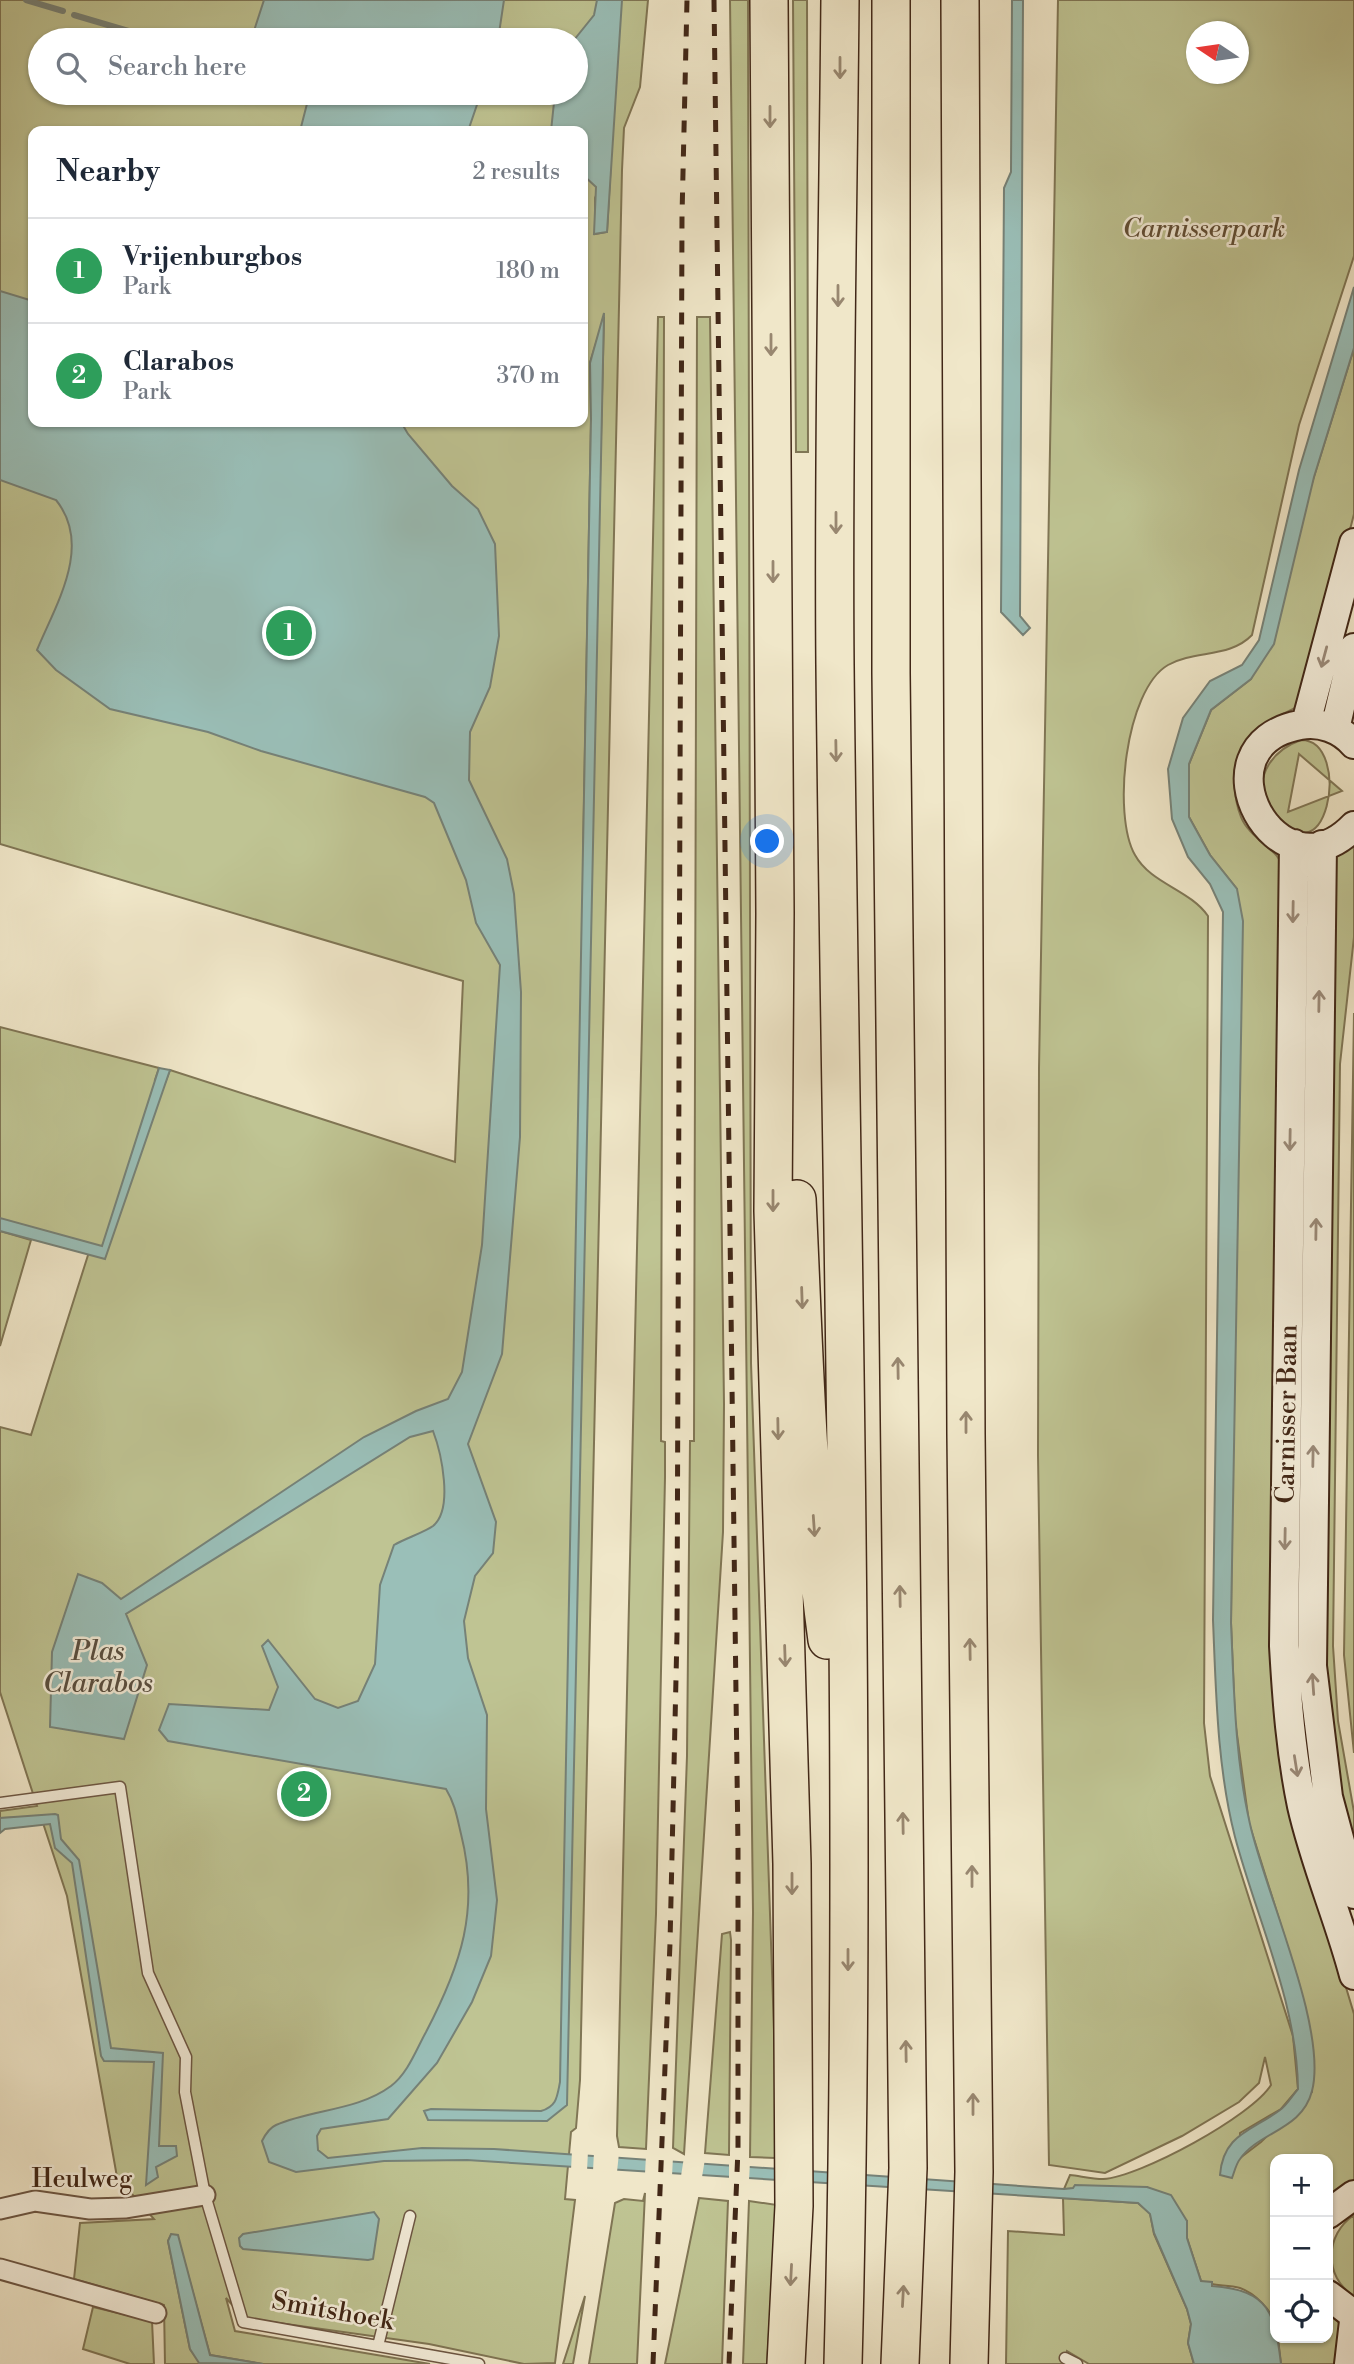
<!DOCTYPE html>
<html lang="en">
<head>
<meta charset="utf-8">
<style>
  body { margin:0; font-family:"Libre Bodoni",serif; background:#f6f6f7; color:#1f2937 }
  .controls { position:absolute; right:21px; bottom:21px; display:grid; overflow:hidden; border-radius:14px; box-shadow:0 2px 5px #0004 }
  .controls button { width:63px; height:63px; display:grid; place-items:center; padding:0; border:0; border-bottom:2px solid #e0e1e3; background:#fff; color:#1f2937; font:35px sans-serif }
  .compass { position:absolute; left:1186px; top:21px; width:63px; height:63px; border-radius:50%; background:#fff; box-shadow:0 2px 5px #0004; rotate:283deg }
  .you { position:absolute; left:768px; top:842px; width:24px; height:24px; margin:-18px; border:5px solid #fff; border-radius:50%; background:#1a73e8; box-shadow:0 0 0 10px #1a73e833 }
  .badge { display:grid; place-items:center; width:46px; height:46px; border-radius:50%; background:#1a73e8; color:#fff; font-size:23px; font-weight:700 }
  .pin { position:absolute; translate:-50% -50%; border:4px solid #fff; box-shadow:0 2px 7px #0006 }
  .list { margin:0; padding:0; list-style:none }
  h2 { display:flex; justify-content:space-between; align-items:center; height:91px; margin:0; padding:0 28px; font-size:30px }
  h2 small { font-size:23px; font-weight:400; color:#747a83 }
  .list li { display:grid; grid-template-columns:46px 1fr auto; gap:21px; align-items:center; box-sizing:border-box; height:105px; padding:0 28px; border-top:2px solid #e0e1e3 }
  .list b { display:block; font-size:26px; white-space:nowrap }
  .list p { margin:0; font-size:23px; white-space:nowrap; color:#747a83 }
  .list em { font-size:23px; font-style:normal; color:#747a83 }
  .icon { flex:none; width:38px; height:38px; fill:none; stroke:currentColor; stroke-width:2; stroke-linecap:round; stroke-linejoin:round }
  .map { position:relative; flex:none; width:1354px; height:2364px; overflow:hidden }
  .search { position:absolute; background:#fff; box-shadow:0 2px 5px #0004; left:28px; top:28px; width:560px; height:77px; display:flex; align-items:center; gap:18px; box-sizing:border-box; padding:0 24px; border-radius:38px; color:#747a83; font-size:26px }
  .panel { position:absolute; background:#fff; box-shadow:0 2px 5px #0004; left:28px; top:126px; width:560px; height:301px; border-radius:14px }
  .map>svg:first-child { display:block }
</style>
</head>
<body>
<div class="map">
<svg width="1354" height="2364" viewBox="0 0 1354 2364">
  <rect width="100%" height="100%" fill="#f0e7c9"/>
  <filter id="stains"><feTurbulence type="fractalNoise" baseFrequency=".00286" numOctaves="4"/><feColorMatrix values="0 0 0 0 .2 0 0 0 0 .09 0 0 0 0 .02 0 0 0 .5 -.17"/></filter>
  <radialGradient id="worn" r=".72"><stop offset=".6" stop-color="#630" stop-opacity="0"/><stop offset="1" stop-color="#630" stop-opacity=".3"/></radialGradient>
  <path fill="#bfc493" stroke="#807655" stroke-width="2" fill-rule="evenodd" d="M 0,0 L 648,0 L 640,87 L 624,128 L 622,170 L 580,2080 L 576,2128 L 571,2132 L 565,2199 L 575,2200 L 555,2363 L 524,2364 L 429,2344 L 244,2318 L 226,2298 L 235,2331 L 430,2364 L 263,2364 L 210,2355 L 181,2249 L 170,2237 L 168,2241 L 190,2349 L 201,2364 L 165,2364 L 164,2305 L 74,2279 L 80,2223 L 154,2219 L 117,2177 L 67,1896 L 41,1817 L 0,1818 L 0,1811 L 37,1806 L 0,1692 L 0,1427 L 31,1435 L 89,1252 L 0,1227 L 0,1027 L 159,1068 L 155,1080 L 165,1083 L 170,1070 L 455,1162 L 463,981 L 0,844 ZM 40,40 L 576,40 L 576,93 L 40,93 ZM 33,131 L 583,131 L 583,422 L 33,422 ZM 611,161 L 607,232 L 595,234 L 595,198 ZM 604,317 L 587,994 L 583,857 L 591,419 L 590,363 Z
    M 730,0 L 748,0 L 751,1363 L 778,2146 L 776,2146 L 775,2158 L 750,2157 L 753,1912 Z
    M 793,0 L 807,0 L 808,452 L 796,452 Z
    M 1058,0 L 1354,0 L 1354,256 L 1299,425 L 1252,635 C 1230,658 1195,650 1168,665 C 1125,690 1112,815 1135,855 C 1151,884 1189,889 1208,916 L 1204,1723 L 1210,1776 L 1293,2036 L 1298,2089 L 1281,2109 L 1240,2133 L 1240,2158 L 1261,2142 L 1312,2092 L 1299,1983 L 1249,1823 L 1235,1720 L 1231,1623 L 1237,889 L 1210,855 L 1189,817 L 1189,764 L 1211,710 L 1251,679 L 1354,348 L 1354,514 L 1309,689 C 1298,712 1293,707 1274,719 C 1241,741 1226,779 1241,817 C 1247,833 1266,844 1277,856 C 1282,862 1284,873 1286,881 L 1277,1667 L 1307,1858 L 1354,2014 L 1354,2185 L 1328,2199 L 1328,2159 L 1275,2159 L 1275,2324 C 1271,2309 1254,2293 1240,2288 C 1227,2284 1214,2287 1201,2281 L 1187,2238 L 1187,2221 L 1147,2187 L 1064,2189 L 1070,2175 C 1080,2176 1092,2179 1103,2179 C 1140,2177 1252,2116 1271,2085 L 1265,2057 L 1259,2083 L 1239,2102 L 1182,2136 L 1105,2173 L 1049,2165 L 1038,1455 L 1039,1068 ZM 1196,32 L 1238,32 L 1238,74 L 1196,74 Z
    M 658,317 L 664,317 L 661,1441 L 665,1442 L 665,1477 L 656,1914 L 646,2149 L 619,2147 L 617,2136 Z
    M 697,317 L 710,317 L 724,1404 L 723,1532 L 684,2154 L 673,2148 L 687,1756 L 690,1441 L 694,1441 Z
    M 1301,740 C 1354,740 1327,895 1269,805 C 1251,776 1275,749 1301,740 ZM 1299,754 L 1342,791 L 1288,812 Z
    M 1354,842 L 1354,937 L 1340,1064 L 1333,1646 L 1338,1721 L 1354,1812 L 1354,1875 L 1323,1730 L 1332,858 Z
    M 1354,1013 L 1354,1753 L 1344,1655 Z
    M 0,1231 L 31,1240 L 0,1346 Z
    M 730,1932 L 731,1940 L 729,2155 L 705,2153 L 722,1934 Z
    M 645,2193 L 637,2364 L 589,2364 L 615,2203 L 624,2199 L 643,2201 Z
    M 699,2198 L 728,2201 L 722,2364 L 665,2364 Z
    M 1063,2198 L 1138,2203 L 1150,2213 L 1154,2234 L 1187,2309 L 1191,2324 L 1188,2343 L 1194,2364 L 1089,2364 L 1067,2351 L 1065,2364 L 1006,2364 L 1008,2231 L 1064,2235 Z
    M 749,2201 L 777,2205 L 767,2364 L 743,2364 Z
    M 1354,2215 L 1354,2296 C 1323,2277 1325,2234 1354,2215 Z
    M 585,2296 L 573,2364 L 563,2364 Z
    M 93,2307 L 152,2321 L 154,2364 L 130,2364 L 83,2349 Z
    M 1328,2310 C 1346,2324 1344,2342 1342,2364 L 1281,2364 L 1278,2338 L 1328,2338 Z"/>
  <path fill="#9abfb8" stroke="#768278" stroke-width="2" d="M 264,0 L 504,0 L 498,40 L 251,40 Z
    M 597,0 L 622,0 L 607,232 L 594,234 L 596,187 L 583,175 L 583,131 L 551,131 L 555,93 L 576,93 L 574,40 L 594,15 Z
    M 1012,0 L 1023,0 L 1020,616 L 1030,628 L 1023,635 L 1001,612 L 1004,188 L 1011,172 Z
    M 301,93 L 481,93 L 468,131 L 300,131 L 309,96 Z
    M 1354,287 L 1354,348 L 1314,477 L 1274,644 L 1251,679 L 1211,710 L 1189,764 L 1189,817 L 1210,855 L 1237,889 L 1243,921 L 1231,1623 C 1234,1690 1235,1759 1250,1824 C 1265,1892 1328,2029 1312,2091 C 1302,2130 1260,2131 1240,2159 C 1236,2164 1234,2173 1232,2178 L 1220,2175 C 1223,2134 1252,2131 1280,2110 C 1287,2105 1292,2096 1298,2089 C 1297,2002 1257,1920 1235,1837 C 1217,1767 1216,1691 1213,1620 L 1223,912 L 1210,884 L 1188,857 L 1172,819 L 1168,769 L 1183,718 L 1210,681 L 1242,665 L 1259,640 L 1299,470 Z
    M 0,291 L 33,301 L 33,422 L 401,422 L 408,434 L 452,486 L 478,509 L 495,544 L 499,636 L 490,687 L 470,732 L 469,780 L 507,859 L 514,894 L 521,992 L 520,1137 L 502,1354 L 468,1444 L 496,1522 L 493,1553 L 475,1576 L 464,1621 L 468,1658 L 487,1715 L 486,1809 L 497,1900 L 491,1956 L 472,2002 L 437,2063 L 388,2119 L 321,2129 L 317,2136 L 318,2150 L 328,2158 L 422,2148 L 494,2149 L 1064,2189 L 1073,2188 L 1075,2185 L 1147,2187 L 1171,2195 L 1187,2221 L 1187,2238 L 1201,2281 L 1212,2282 L 1212,2286 C 1270,2290 1275,2314 1281,2364 L 1194,2364 L 1188,2343 L 1191,2324 L 1187,2309 L 1154,2233 L 1150,2214 L 1138,2203 L 467,2160 L 384,2161 L 296,2172 L 269,2162 L 262,2141 C 265,2135 269,2128 276,2125 C 313,2109 357,2111 391,2086 C 408,2073 416,2050 426,2032 C 461,1965 480,1909 461,1834 C 457,1817 455,1804 446,1789 L 168,1741 L 159,1730 L 169,1704 L 269,1710 L 278,1687 L 262,1646 L 268,1640 L 315,1699 L 338,1708 L 358,1701 L 375,1664 L 380,1585 L 394,1545 C 404,1539 425,1532 433,1526 C 454,1509 441,1452 433,1431 L 410,1437 L 126,1614 L 147,1665 L 124,1739 L 50,1727 L 52,1652 L 78,1574 L 102,1583 L 121,1599 L 364,1437 L 416,1411 L 448,1399 L 462,1372 L 482,1245 L 500,965 L 476,923 L 466,880 L 434,803 L 425,797 L 261,751 L 208,732 L 110,709 L 56,670 L 37,650 C 56,604 93,546 56,500 L 0,480 Z
    M 604,313 L 567,2105 L 547,2121 L 428,2120 L 424,2111 L 431,2109 L 541,2111 C 557,2106 557,2097 560,2082 L 591,419 L 590,363 Z
    M 159,1068 L 170,1070 L 105,1259 L 0,1231 L 0,1218 L 102,1246 Z
    M 55,1814 L 58,1815 L 61,1839 L 79,1860 L 111,2048 L 163,2053 L 159,2146 L 176,2146 L 177,2156 L 156,2167 L 158,2177 L 146,2185 L 154,2062 L 104,2061 L 101,2056 L 72,1863 L 55,1848 L 50,1824 L 5,1829 L 0,1833 L 0,1818 Z
    M 374,2212 L 379,2219 L 373,2259 L 368,2260 L 243,2249 L 240,2246 L 239,2238 L 243,2234 Z
    M 171,2234 L 178,2235 L 210,2355 L 263,2364 L 199,2363 L 190,2349 L 168,2241 Z"/>
  <path fill="#f0e7c9" d="M 572,2150 L 588,2151 L 587,2171 L 571,2170 Z
    M 594,2152 L 619,2153 L 617,2172 L 593,2171 Z
    M 646,2155 L 673,2157 L 672,2176 L 645,2174 Z
    M 684,2157 L 705,2159 L 702,2177 L 681,2176 Z
    M 729,2160 L 750,2162 L 749,2180 L 729,2179 Z"/>
  <g fill="none" stroke-linecap="round" stroke-linejoin="round">
    <path stroke="#768278" stroke-width="6" d="M 26,0 L 63,11
      M 74,15 L 159,40"/>
    <g stroke="#6d5744" stroke-width="13">
      <path id="service" d="M 0,1803 L 120,1787 L 148,1973 L 186,2057 L 185,2092 L 205,2195 L 243,2322 L 479,2364
        M 378,2346 L 410,2216
        M 1065,2358 L 1077,2364"/>
    </g>
    <g stroke="#6d5744" stroke-width="23">
      <path id="minor" d="M 0,2209 L 35,2201 L 90,2209 L 126,2208 L 205,2195
        M 0,2269 L 156,2313"/>
    </g>
    <g stroke="#412717" stroke-width="32">
      <path id="secondary" d="M 1306,723 L 1354,543
        M 1335,729 L 1354,648
        M 1354,744 C 1341,729 1320,721 1300,725 C 1191,745 1278,905 1354,826
        M 1294,844 L 1284,1646 C 1287,1699 1291,1753 1302,1806 C 1315,1864 1339,1918 1354,1975
        M 1322,845 L 1312,1666 L 1328,1797 L 1354,1894
        M 1328,2214 L 1354,2195
        M 1328,2295 L 1354,2315
        M 1349,2364 L 1354,2321"/>
    </g>
    <g stroke="#412717" stroke-width="40">
      <path id="motorway" d="M 769,0 L 775,913 L 773,1211 L 792,1864 L 794,2206 L 786,2364
        M 840,0 C 838,222 833,444 835,665 C 841,1231 858,1798 843,2364
        M 891,0 L 891,673 L 908,2168 L 900,2364
        M 960,0 L 966,1434 L 974,2172 L 969,2364
        M 797,1199 C 804,1346 807,1494 827,1640"/>
    </g>
    <use href="#service" stroke="#f5efdc" stroke-width="10"/>
    <use href="#minor" stroke="#f5efdc" stroke-width="19"/>
    <use href="#secondary" stroke="#f5efdc" stroke-width="28"/>
    <use href="#motorway" stroke="#f0e7c9" stroke-width="37"/>
    <path stroke="#412717" stroke-width="5" stroke-dasharray="12 12" stroke-linecap="butt" d="M 714,0 L 738,1848 L 738,2149 L 729,2364
      M 653,2364 L 670,1943 L 677,1634 L 682,216 L 687,0"/>
  </g>
  <defs><path id="oneway-shaft" d="M-6 0H5M1.5-3L5.5 0L1.5 3" fill="none" stroke-width="1.6" stroke-linecap="round" stroke-linejoin="round" transform="scale(1.75)"/></defs>
  <g stroke="#988770">
    <use href="#oneway-shaft" transform="translate(840 68) rotate(90)"/>
    <use href="#oneway-shaft" transform="translate(770 117) rotate(90)"/>
    <use href="#oneway-shaft" transform="translate(838 296) rotate(90)"/>
    <use href="#oneway-shaft" transform="translate(771 345) rotate(90)"/>
    <use href="#oneway-shaft" transform="translate(836 523) rotate(90)"/>
    <use href="#oneway-shaft" transform="translate(773 572) rotate(90)"/>
    <use href="#oneway-shaft" transform="translate(836 751) rotate(89)"/>
    <use href="#oneway-shaft" transform="translate(773 1201) rotate(90)"/>
    <use href="#oneway-shaft" transform="translate(802 1298) rotate(88)"/>
    <use href="#oneway-shaft" transform="translate(898 1368) rotate(-91)"/>
    <use href="#oneway-shaft" transform="translate(966 1422) rotate(-90)"/>
    <use href="#oneway-shaft" transform="translate(778 1429) rotate(89)"/>
    <use href="#oneway-shaft" transform="translate(814 1526) rotate(86)"/>
    <use href="#oneway-shaft" transform="translate(900 1596) rotate(-91)"/>
    <use href="#oneway-shaft" transform="translate(970 1649) rotate(-91)"/>
    <use href="#oneway-shaft" transform="translate(785 1656) rotate(88)"/>
    <use href="#oneway-shaft" transform="translate(903 1823) rotate(-91)"/>
    <use href="#oneway-shaft" transform="translate(972 1876) rotate(-90)"/>
    <use href="#oneway-shaft" transform="translate(792 1884) rotate(90)"/>
    <use href="#oneway-shaft" transform="translate(848 1960) rotate(90)"/>
    <use href="#oneway-shaft" transform="translate(906 2051) rotate(-91)"/>
    <use href="#oneway-shaft" transform="translate(973 2104) rotate(-90)"/>
    <use href="#oneway-shaft" transform="translate(791 2275) rotate(93)"/>
    <use href="#oneway-shaft" transform="translate(903 2296) rotate(-87)"/>
  </g>
  <g stroke="#9b8b7a">
    <use href="#oneway-shaft" transform="translate(1324 657) rotate(105)"/>
    <use href="#oneway-shaft" transform="translate(1293 912) rotate(91)"/>
    <use href="#oneway-shaft" transform="translate(1319 1001) rotate(-89)"/>
    <use href="#oneway-shaft" transform="translate(1290 1140) rotate(91)"/>
    <use href="#oneway-shaft" transform="translate(1316 1229) rotate(-89)"/>
    <use href="#oneway-shaft" transform="translate(1313 1456) rotate(-89)"/>
    <use href="#oneway-shaft" transform="translate(1285 1539) rotate(91)"/>
    <use href="#oneway-shaft" transform="translate(1313 1684) rotate(-94)"/>
    <use href="#oneway-shaft" transform="translate(1296 1766) rotate(81)"/>
  </g>
  <g text-anchor="middle" dominant-baseline="central" stroke-width="5" stroke-linejoin="round" paint-order="stroke">
    <g font-size="26" font-style="italic" fill="#604e36" stroke="#f5efdc">
      <text x="1204" y="229">Carnisserpark</text>
    </g>
    <g font-size="26" fill="#412717" stroke="#f5efdc">
      <text transform="translate(1287 1414) rotate(-89)">Carnisser Baan</text>
      <text x="82" y="2179">Heulweg</text>
      <text transform="translate(333 2311) rotate(10)">Smitshoek</text>
    </g>
    <g font-size="28" font-style="italic" fill="#574d3f" stroke="#f5efdc">
      <text x="98" y="1651">Plas<tspan x="98" dy="32">Clarabos</tspan></text>
    </g>
  </g>
  <rect width="100%" height="100%" filter="url(#stains)"/>
  <rect width="100%" height="100%" fill="url(#worn)"/>
</svg>
<div class="controls">
<button>+</button>
<button>−</button>
<button><svg class="icon" aria-label="locate" viewBox="0 0 24 24"><circle cx="12" cy="12" r="6"/><path d="M12 2v4M12 18v4M2 12h4M18 12h4"/></svg></button>
</div>
<svg class="compass" viewBox="-18 -18 36 36"><path d="M0-13l5 13h-10z" fill="#e53935"/><path d="M0 13l5-13h-10z" fill="#747a83"/></svg>
<div class="you"></div>
<div class="pin badge" style="left:289px;top:633px;background:#2e9e5b">1</div>
<div class="pin badge" style="left:304px;top:1794px;background:#2e9e5b">2</div>
<div class="search"><svg class="icon" aria-label="search" viewBox="0 0 24 24"><circle cx="10" cy="10" r="6"/><path d="M15 15l6 6"/></svg>Search here</div>
<section class="panel">
<h2>Nearby<small>2 results</small></h2>
<ul class="list">
<li><span class="badge" style="background:#2e9e5b">1</span><div><b>Vrijenburgbos</b><p>Park</p></div><em>180 m</em></li>
<li><span class="badge" style="background:#2e9e5b">2</span><div><b>Clarabos</b><p>Park</p></div><em>370 m</em></li>
</ul>
</section>
</div>
</body>
</html>
